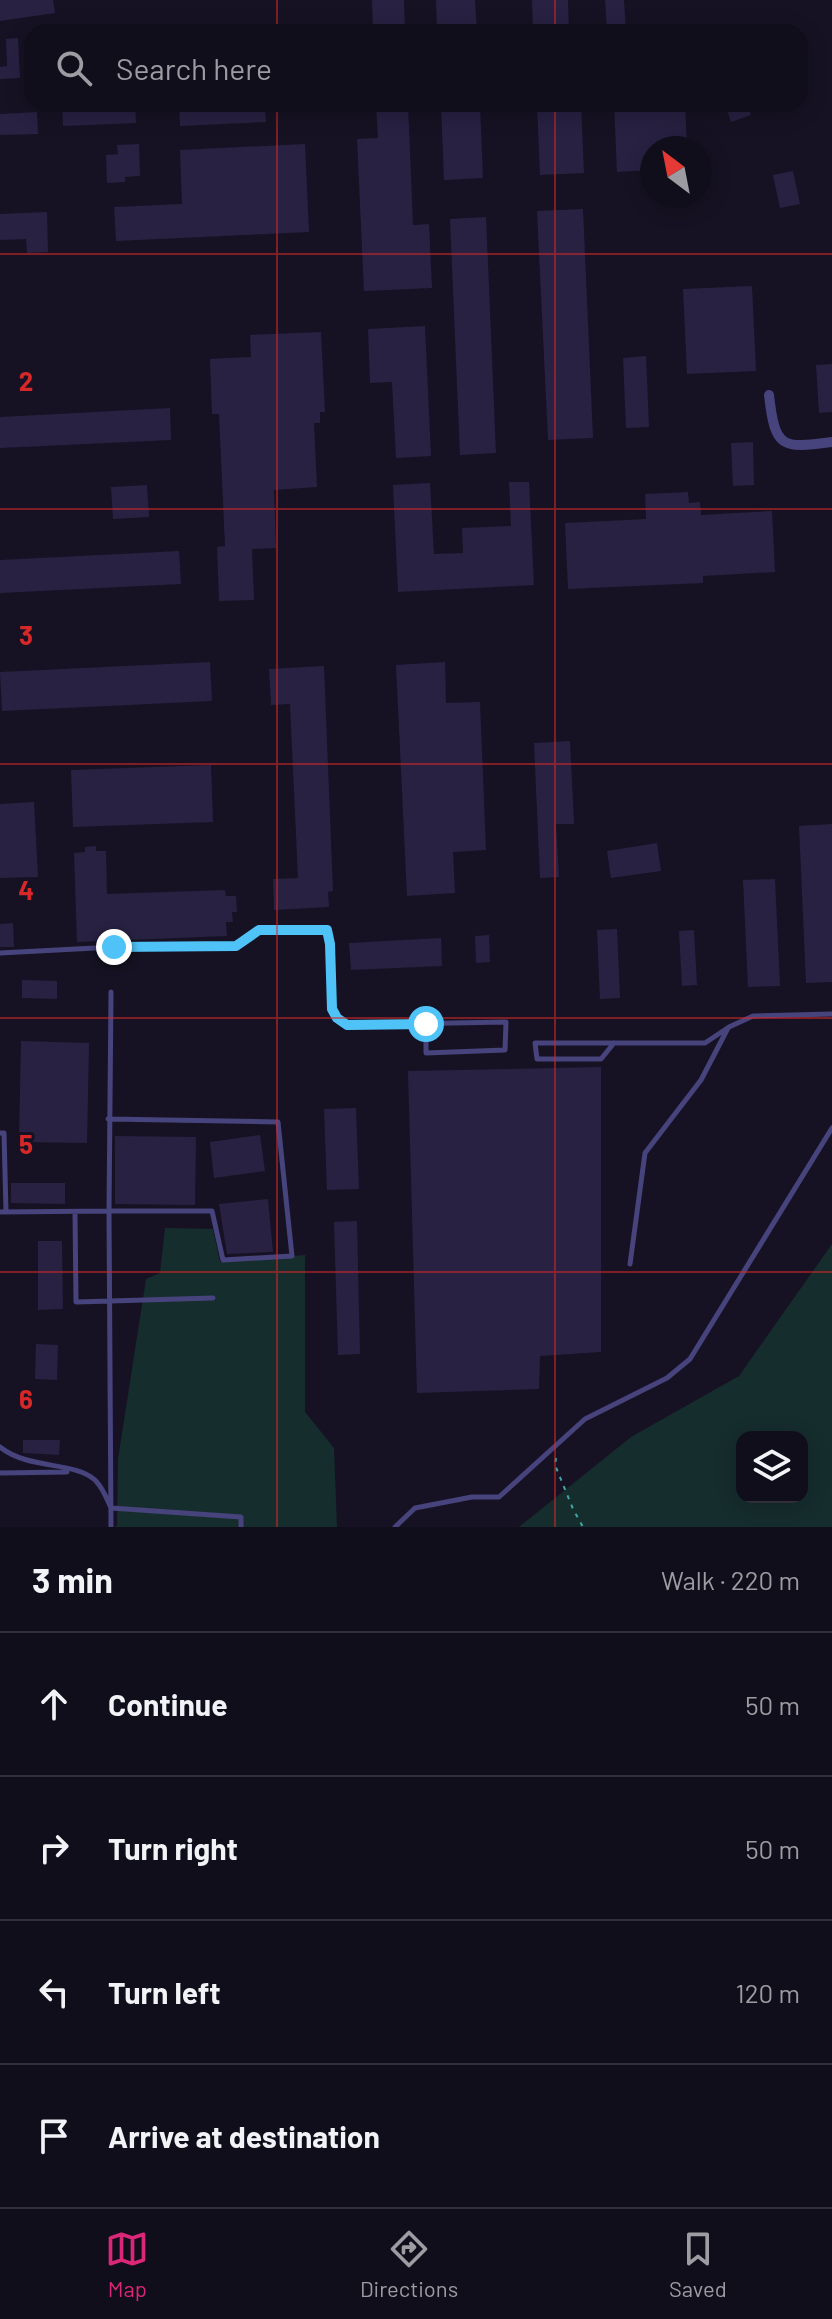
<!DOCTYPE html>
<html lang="en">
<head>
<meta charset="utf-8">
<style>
  body { margin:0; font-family:Barlow,sans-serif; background:#191723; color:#f1f3f6 }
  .controls { position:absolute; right:24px; bottom:24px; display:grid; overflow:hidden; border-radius:16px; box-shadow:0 4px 20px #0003 }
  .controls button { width:72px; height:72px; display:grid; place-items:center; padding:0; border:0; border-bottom:2px solid #302e39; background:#100e1a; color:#f1f3f6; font:40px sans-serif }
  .compass { position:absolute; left:640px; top:136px; width:72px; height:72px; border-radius:50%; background:#100e1a; box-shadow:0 4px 20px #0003; rotate:328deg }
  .stop { position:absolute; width:24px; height:24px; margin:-18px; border:6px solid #4fc3f7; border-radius:50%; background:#fff }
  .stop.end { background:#4fc3f7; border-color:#fff; box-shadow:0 2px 8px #0008 }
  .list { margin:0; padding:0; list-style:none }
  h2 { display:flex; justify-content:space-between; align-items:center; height:104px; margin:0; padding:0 32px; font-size:34px }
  h2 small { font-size:26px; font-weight:400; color:#9c9ca2 }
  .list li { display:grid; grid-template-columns:52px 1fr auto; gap:24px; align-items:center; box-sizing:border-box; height:144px; padding:0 32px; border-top:2px solid #302e39 }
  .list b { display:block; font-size:30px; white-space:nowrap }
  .list em { font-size:26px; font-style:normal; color:#9c9ca2 }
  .icon { flex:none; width:44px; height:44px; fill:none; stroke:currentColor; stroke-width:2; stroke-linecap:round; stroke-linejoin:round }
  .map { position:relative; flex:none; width:832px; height:1527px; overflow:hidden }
  .search { position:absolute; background:#100e1a; box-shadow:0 4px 20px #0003; left:24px; right:24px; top:24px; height:88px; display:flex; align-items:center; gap:20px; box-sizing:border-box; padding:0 28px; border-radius:24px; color:#9c9ca2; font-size:30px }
  .sheet { height:680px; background:#100e1a }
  nav { display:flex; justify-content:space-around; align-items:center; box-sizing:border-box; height:112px; border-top:2px solid #302e39; background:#100e1a; font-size:22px; color:#9c9ca2 }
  nav a { display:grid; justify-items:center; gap:4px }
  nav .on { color:#db2777 }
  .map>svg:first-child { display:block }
</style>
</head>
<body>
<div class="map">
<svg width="832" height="1527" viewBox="0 0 832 1527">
  <rect width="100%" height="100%" fill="#161223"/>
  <path fill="#162d2d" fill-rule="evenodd" d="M 165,1228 L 213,1229 L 220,1262 L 305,1255 L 305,1412 L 334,1448 L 337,1527 L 114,1527 L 117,1526 L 118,1459 L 146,1279 L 160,1273 Z
    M 832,1244 L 832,1527 L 519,1527 L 631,1437 L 739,1376 ZM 742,1437 L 802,1437 L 802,1497 L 742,1497 Z"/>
  <path fill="#282142" d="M 0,0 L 53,0 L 55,13 L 0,21 Z
    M 372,0 L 404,0 L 405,32 L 373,32 Z
    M 436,0 L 475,0 L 477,32 L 437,32 Z
    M 532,0 L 568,0 L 569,32 L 533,32 Z
    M 605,0 L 624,0 L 626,31 L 607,32 Z
    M 18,38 L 20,78 L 0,79 L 0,67 L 7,66 L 6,39 Z
    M 135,104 L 136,123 L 63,126 L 62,105 Z
    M 179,104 L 265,104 L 266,122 L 180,126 Z
    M 376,104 L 408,104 L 413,225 L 429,224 L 432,288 L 364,291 L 357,139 L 378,138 Z
    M 441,104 L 480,104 L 483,178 L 444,180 Z
    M 537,104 L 581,104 L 584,173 L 540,175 Z
    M 614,104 L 685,104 L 687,148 L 652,148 L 652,170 L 617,172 Z
    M 725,104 L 747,104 L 751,115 L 731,122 Z
    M 37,112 L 38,134 L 0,135 L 0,114 Z
    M 139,144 L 140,176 L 125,177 L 125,182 L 107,183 L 106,155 L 118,154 L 117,145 Z
    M 305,144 L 309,232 L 116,241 L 114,207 L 182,204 L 180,150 Z
    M 793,171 L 800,204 L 780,208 L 773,175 Z
    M 583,209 L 593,438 L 548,440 L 537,211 Z
    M 47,212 L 48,252 L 27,253 L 26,239 L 0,240 L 0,214 Z
    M 486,217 L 496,453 L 460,455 L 450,219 Z
    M 752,286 L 756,371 L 687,374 L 683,289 Z
    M 425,326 L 431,456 L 396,458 L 392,382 L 370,383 L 368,329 Z
    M 321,332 L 325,412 L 320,412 L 320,423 L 314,423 L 317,487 L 274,490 L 276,548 L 252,549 L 254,600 L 219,601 L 217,547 L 225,546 L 219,414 L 212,414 L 210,359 L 251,357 L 250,335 Z
    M 646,356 L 649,427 L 626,428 L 623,358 Z
    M 832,364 L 832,412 L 819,413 L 816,365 Z
    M 170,408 L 171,440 L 0,448 L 0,417 Z
    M 753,442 L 754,485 L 733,486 L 731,443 Z
    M 509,482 L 529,482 L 534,585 L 398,592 L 393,485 L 430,483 L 434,554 L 463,553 L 462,528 L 511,526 Z
    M 147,485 L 149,517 L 113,519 L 111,487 Z
    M 688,492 L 689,503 L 700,502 L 701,515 L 772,511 L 775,572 L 703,576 L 703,583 L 568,589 L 565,523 L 646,519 L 645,494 Z
    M 179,551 L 181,584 L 0,593 L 0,560 Z
    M 210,662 L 212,701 L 2,711 L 0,672 Z
    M 445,662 L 446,703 L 480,702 L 486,850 L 453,852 L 455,893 L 407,896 L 396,665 Z
    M 324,666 L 333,891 L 328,892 L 329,907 L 274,910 L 273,879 L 298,878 L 290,704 L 271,705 L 269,669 Z
    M 570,741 L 574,824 L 556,824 L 559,877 L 540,878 L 534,743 Z
    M 211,765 L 213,822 L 73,827 L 71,770 Z
    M 34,802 L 38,877 L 0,878 L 0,804 Z
    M 832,824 L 832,982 L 806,983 L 799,826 Z
    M 657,843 L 661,871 L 611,878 L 607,851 Z
    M 96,846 L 96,851 L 106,851 L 107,894 L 225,890 L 226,896 L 236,896 L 237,912 L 232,912 L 233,922 L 226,922 L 227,936 L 77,942 L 74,853 L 85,852 L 85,847 Z
    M 775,879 L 780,986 L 748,987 L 743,880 Z
    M 13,923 L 14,947 L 0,947 L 0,924 Z
    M 617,929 L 620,998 L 600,999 L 597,930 Z
    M 694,930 L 697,985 L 682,986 L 679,931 Z
    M 489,935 L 490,962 L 476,963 L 475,936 Z
    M 441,938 L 442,966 L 351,970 L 349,943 Z
    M 22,980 L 57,981 L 57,999 L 22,998 Z
    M 21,1041 L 89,1043 L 87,1143 L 19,1142 Z
    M 601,1067 L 601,1352 L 540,1356 L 539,1389 L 417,1393 L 408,1071 Z
    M 356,1108 L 359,1189 L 327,1190 L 324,1109 Z
    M 260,1135 L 265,1171 L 214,1178 L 210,1142 Z
    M 115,1136 L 196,1137 L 195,1205 L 115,1204 Z
    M 11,1183 L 65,1183 L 65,1204 L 11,1203 Z
    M 268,1199 L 273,1252 L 227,1254 L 219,1204 Z
    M 357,1221 L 360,1354 L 338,1355 L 334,1222 Z
    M 38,1241 L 62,1241 L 63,1309 L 38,1310 Z
    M 36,1344 L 58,1345 L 57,1380 L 35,1379 Z
    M 23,1440 L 60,1440 L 59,1455 L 23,1453 Z"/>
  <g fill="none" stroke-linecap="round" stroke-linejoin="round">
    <path stroke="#40a7a5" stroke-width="2" stroke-dasharray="4 6" stroke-linecap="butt" d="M 556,1458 L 555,1465 L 573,1509 L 583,1527"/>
    <path stroke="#47437c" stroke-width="5" d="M 0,953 L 114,947 L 236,946 L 259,930 L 327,930 L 330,944 L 332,1009 L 337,1018 L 347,1025 L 506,1022 L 505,1050 L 426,1053 L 426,1024
      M 614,1043 L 601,1059 L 537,1059 L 535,1043 L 705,1043 L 729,1027 L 753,1016 L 832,1014
      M 108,1119 L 278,1122 L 292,1256 L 223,1260 L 212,1211 L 109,1211 L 111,1527
      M 0,1133 L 4,1133 L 6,1212
      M 0,1212 L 109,1211 L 111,992
      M 75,1212 L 76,1302 L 213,1298
      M 630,1264 L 645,1153 L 701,1080 L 728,1028
      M 0,1447 C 29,1470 74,1461 95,1480 C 103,1488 107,1499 111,1508 L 241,1517 L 241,1527
      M 0,1473 L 67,1472
      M 395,1527 L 415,1508 L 472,1497 L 499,1497 L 585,1419 L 667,1378 L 690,1359 L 832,1128"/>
    <path stroke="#47437c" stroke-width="10" d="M 769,395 C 775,448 781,449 832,442"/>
  </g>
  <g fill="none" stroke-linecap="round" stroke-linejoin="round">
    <path stroke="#4fc3f7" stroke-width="10" d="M 114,947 L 236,946 L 259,930 L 327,930 L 330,944 L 332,1009 L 337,1018 L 347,1025 L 426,1024"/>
  </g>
  <path fill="none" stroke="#d62828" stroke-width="2" stroke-opacity="0.55" d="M 277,0 L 277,32M 555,0 L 555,32M 277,104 L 277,1527M 555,104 L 555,1527M 0,254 L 832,254M 0,509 L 832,509M 0,764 L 832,764M 0,1018 L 832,1018M 0,1272 L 832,1272"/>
  <g font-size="26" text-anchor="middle" font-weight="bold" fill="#d62828" stroke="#161223" stroke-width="6" stroke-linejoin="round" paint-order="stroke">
    <text x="26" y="391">2</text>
    <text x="26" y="645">3</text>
    <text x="26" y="900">4</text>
    <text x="26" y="1154">5</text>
    <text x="26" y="1409">6</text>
  </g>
</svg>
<div class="controls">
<button><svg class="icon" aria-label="layers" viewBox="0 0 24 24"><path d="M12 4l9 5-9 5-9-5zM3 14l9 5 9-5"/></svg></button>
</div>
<svg class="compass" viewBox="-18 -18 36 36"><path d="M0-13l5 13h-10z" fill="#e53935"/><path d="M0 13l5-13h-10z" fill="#9c9ca2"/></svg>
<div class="stop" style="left:426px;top:1024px"></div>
<div class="stop end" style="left:114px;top:947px"></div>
<div class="search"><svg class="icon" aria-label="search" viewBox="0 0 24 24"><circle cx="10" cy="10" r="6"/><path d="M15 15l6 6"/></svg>Search here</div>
</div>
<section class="sheet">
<h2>3 min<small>Walk · 220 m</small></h2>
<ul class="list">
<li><svg class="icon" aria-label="ahead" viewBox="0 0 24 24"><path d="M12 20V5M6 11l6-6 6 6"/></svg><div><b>Continue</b></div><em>50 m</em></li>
<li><svg class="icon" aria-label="right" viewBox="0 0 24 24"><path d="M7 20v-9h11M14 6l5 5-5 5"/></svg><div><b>Turn right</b></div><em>50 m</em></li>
<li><svg class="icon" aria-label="left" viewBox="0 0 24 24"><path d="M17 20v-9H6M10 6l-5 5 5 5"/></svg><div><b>Turn left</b></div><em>120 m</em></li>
<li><svg class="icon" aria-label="arrive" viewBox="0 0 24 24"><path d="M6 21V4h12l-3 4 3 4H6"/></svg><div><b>Arrive at destination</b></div></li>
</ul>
</section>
<nav>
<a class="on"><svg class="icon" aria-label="map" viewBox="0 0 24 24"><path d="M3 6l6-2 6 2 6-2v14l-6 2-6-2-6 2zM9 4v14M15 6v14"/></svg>Map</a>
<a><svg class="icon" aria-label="directions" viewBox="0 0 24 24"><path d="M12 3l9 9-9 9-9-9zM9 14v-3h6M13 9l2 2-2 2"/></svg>Directions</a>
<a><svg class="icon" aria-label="saved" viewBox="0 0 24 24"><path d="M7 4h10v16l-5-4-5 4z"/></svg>Saved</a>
</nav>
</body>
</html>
